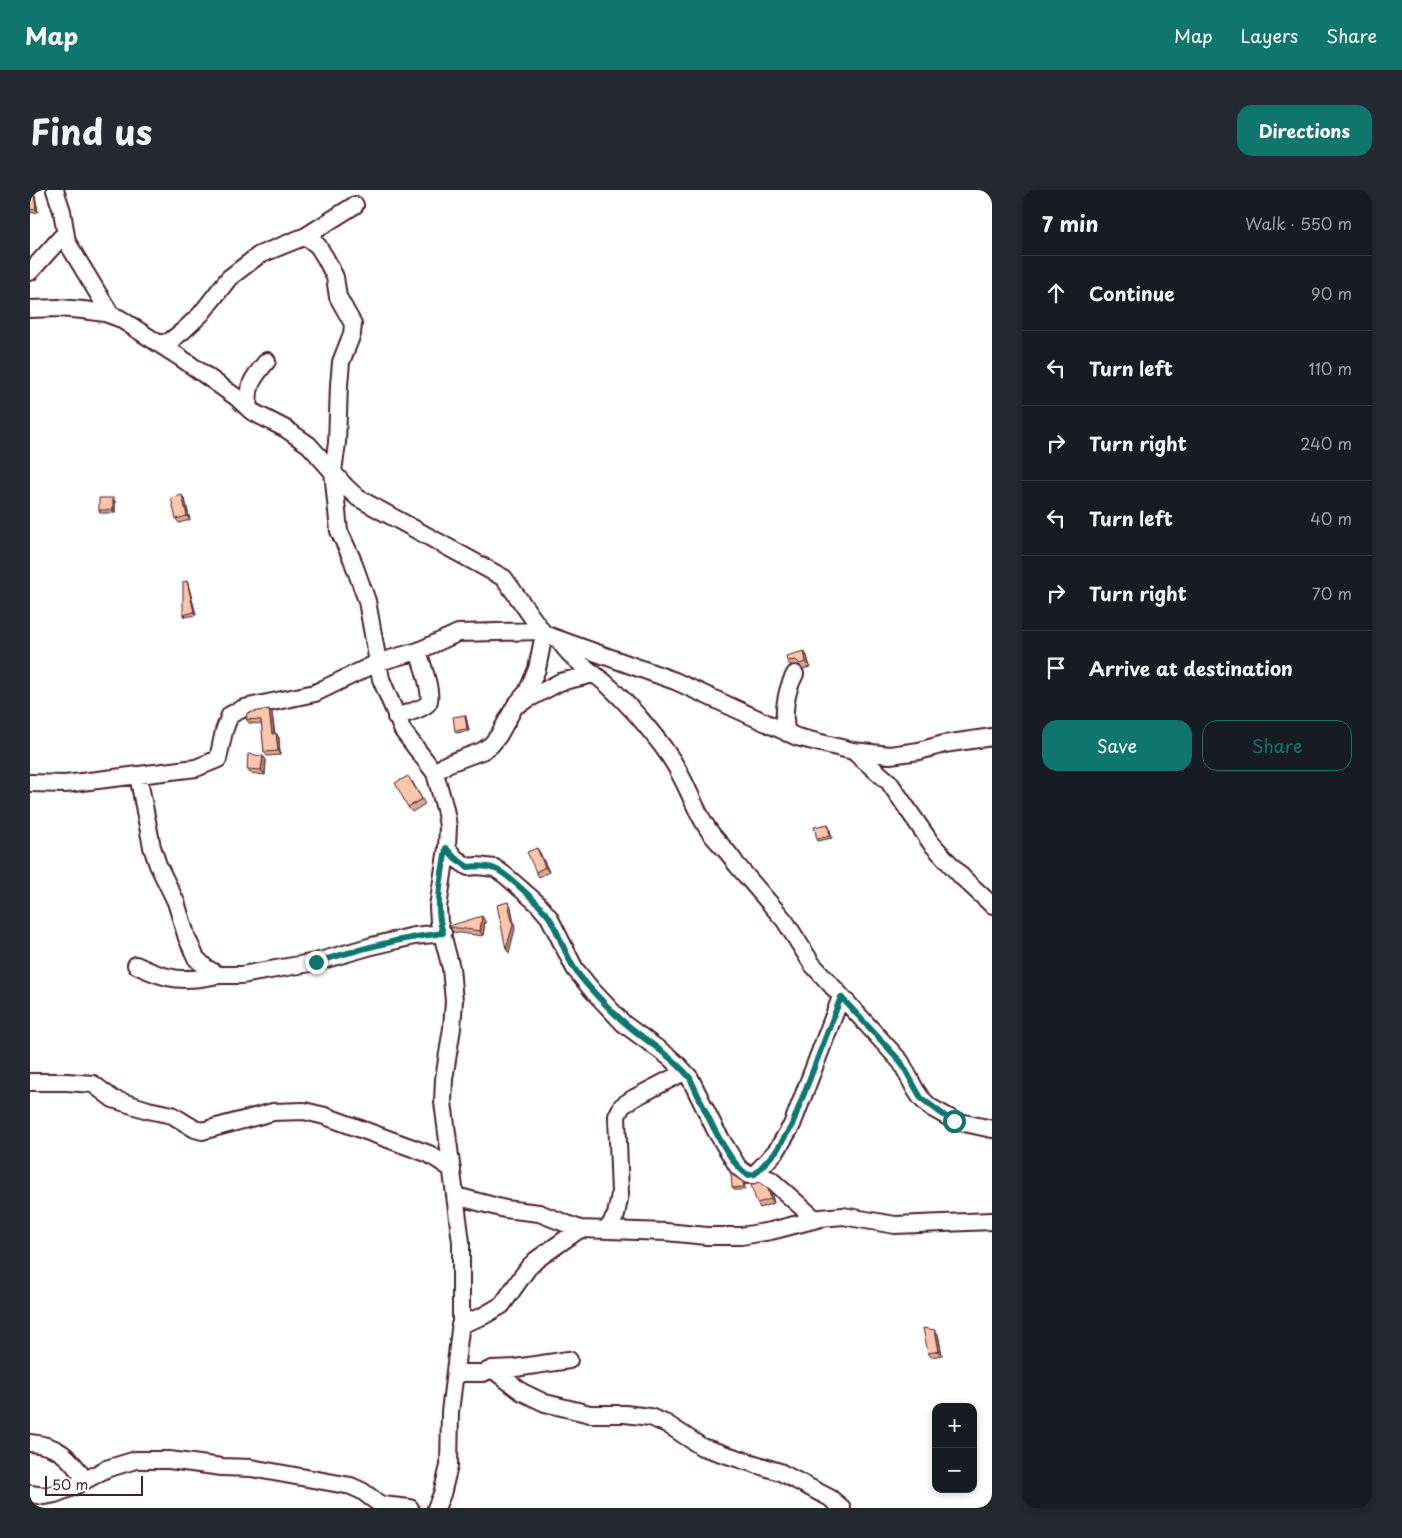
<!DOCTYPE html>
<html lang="en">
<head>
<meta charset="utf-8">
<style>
  body { margin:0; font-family:"Playpen Sans",sans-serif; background:#242831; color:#f1f3f6 }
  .controls { position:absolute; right:15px; bottom:15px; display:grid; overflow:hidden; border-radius:10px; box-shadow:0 2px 8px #0003 }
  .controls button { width:45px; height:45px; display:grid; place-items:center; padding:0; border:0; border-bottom:1px solid #363941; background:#171b24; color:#f1f3f6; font:25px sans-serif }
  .scale { position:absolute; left:15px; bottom:12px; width:98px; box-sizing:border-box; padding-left:5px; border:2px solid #4a1f2b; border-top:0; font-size:14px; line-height:18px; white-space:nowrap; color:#4a1f2b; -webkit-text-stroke:4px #fff; paint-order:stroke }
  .stop { position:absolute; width:15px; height:15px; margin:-11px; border:4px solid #0f766e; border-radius:50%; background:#fff }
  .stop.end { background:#0f766e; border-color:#fff; box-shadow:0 1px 5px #0008 }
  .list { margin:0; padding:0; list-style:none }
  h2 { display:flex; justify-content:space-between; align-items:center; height:65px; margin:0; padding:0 20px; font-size:21px }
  h2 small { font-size:16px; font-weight:400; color:#9ea1a6 }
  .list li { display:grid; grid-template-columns:32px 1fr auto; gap:15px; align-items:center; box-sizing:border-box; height:75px; padding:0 20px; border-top:1px solid #363941 }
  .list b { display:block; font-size:19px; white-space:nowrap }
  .list em { font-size:16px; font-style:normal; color:#9ea1a6 }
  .actions { display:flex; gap:10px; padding:15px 20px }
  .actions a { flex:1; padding:11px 0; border:1px solid #0f766e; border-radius:15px; text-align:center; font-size:18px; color:#0f766e }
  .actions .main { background:#0f766e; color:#fff }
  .icon { flex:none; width:28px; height:28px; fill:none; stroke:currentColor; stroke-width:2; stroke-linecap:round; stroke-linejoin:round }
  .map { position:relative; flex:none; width:962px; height:1318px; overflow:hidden; border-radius:15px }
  header { display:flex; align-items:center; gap:30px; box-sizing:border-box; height:70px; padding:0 25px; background:#0f766e; color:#fff }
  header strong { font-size:24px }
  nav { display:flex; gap:28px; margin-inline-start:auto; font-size:18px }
  .intro { display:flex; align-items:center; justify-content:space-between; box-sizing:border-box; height:120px; padding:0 30px }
  h1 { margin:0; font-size:35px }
  .button { padding:12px 22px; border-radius:15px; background:#0f766e; color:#fff; font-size:18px; font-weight:700 }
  main { display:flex; gap:30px; padding:0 30px }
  aside { flex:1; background:#171b24; border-radius:15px; box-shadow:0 2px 8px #0003 }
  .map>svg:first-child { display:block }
</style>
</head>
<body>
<header>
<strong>Map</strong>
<nav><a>Map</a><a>Layers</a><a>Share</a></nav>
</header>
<div class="intro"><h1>Find us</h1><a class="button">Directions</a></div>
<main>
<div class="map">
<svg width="962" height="1318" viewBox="0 0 962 1318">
  <rect width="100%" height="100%" fill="#fff"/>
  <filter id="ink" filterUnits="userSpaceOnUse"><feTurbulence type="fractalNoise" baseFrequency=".02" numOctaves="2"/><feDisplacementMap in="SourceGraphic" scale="10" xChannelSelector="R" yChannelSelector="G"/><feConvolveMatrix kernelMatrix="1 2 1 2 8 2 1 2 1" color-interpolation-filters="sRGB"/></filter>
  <g filter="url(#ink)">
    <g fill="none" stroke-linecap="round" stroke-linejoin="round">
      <g stroke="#4a1f2b" stroke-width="20">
        <path id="minor" d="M 25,0 L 32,21 L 37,52 L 81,125
          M 276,46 L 288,56 L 296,69 L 305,87 L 308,107 L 323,134 L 322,144 L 311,172 L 309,195 L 307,253 L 303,281 L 309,341 L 322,369 L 337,411 L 351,489 L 373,541 L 405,583 L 415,619 L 418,636 L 417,658 L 408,717 L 409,732 L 421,778 L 424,811 L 422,838 L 414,889 L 413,912 L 431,1052 L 431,1132 L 420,1222 L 419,1276 L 412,1304 L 406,1318
          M 0,82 L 35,43
          M 0,119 L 28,118 L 53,120 L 75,123 L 89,128 L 151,168 L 206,207 L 221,221 L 256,239 L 279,255 L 316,297 L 328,308 L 474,388 L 514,444 L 645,491 L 767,547 L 823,561 L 860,565 L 889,561 L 914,554 L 962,547
          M 130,154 L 140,151 L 153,141 L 171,124 L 199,88 L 229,65 L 276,46 L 325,15
          M 219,219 C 216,196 223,188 237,171
          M 529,450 C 540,468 557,478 573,491 C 585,501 597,514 608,526 C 624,545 641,565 652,588 C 661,605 667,623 678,639 C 686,652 699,661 706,674 L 755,731 L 782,774 L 871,872 L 885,899 L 891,908 L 900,917 L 925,931 L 962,939
          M 489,514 L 530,492 L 564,484
          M 366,527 C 373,524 394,519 398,513 C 404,506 391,471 388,461
          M 757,543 C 752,525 756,500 765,484
          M 823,561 L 859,592 L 901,653 L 933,688 L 962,715
          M 405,583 L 417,574 L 452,561 L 461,555 L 469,545 L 485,516 L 497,502 L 507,479 L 514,444
          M 108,585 L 122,657 L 128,675 L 146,712 L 157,748 L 166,768 L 176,778 L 189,785 L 212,785 L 286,772 L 342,756 L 384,746 L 413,743
          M 0,593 L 35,594 L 166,578 L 188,569 L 194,541 L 200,525 L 214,518 L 285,503 L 349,472 L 388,461 L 428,443 L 512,441
          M 417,658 L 425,668 L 438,677 L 447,676 L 465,678 L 476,686 L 507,713 L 519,727 L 545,779 L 562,800 L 594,834 L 639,867 L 649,876 L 660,888 L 686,941 L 708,977 L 718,985 L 730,985 L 741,990 L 785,1029
          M 106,775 C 139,791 154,792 189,785
          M 0,892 L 37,892 L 63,894 L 83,909 L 118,920 L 142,925 L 165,939 L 172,941 L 243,922 L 274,921 L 295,926 L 399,964 L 422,979
          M 725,984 L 747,960 L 762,935 L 811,807
          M 426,1006 L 475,1019 L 509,1023 L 550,1039 L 636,1042 L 677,1046 L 711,1046 L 741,1041 L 791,1028 L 813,1026 L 865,1035 L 962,1031
          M 577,1040 L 586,1025 L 590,1004 L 587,926 L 592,916 L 604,908 L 654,882
          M 430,1135 L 453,1126 L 472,1115 L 498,1078 L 506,1070 L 550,1039
          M 462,1179 L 492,1202 L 515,1213 L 560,1224 L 595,1224 L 620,1227 L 637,1234 L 672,1257 L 750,1282 L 800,1308 L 812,1318
          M 425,1183 L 453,1183 L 462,1179 L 485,1178 L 539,1170
          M 0,1253 C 28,1255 40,1267 55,1290
          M 0,1304 L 15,1306 L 25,1304 L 43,1297 L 76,1279 L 106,1270 L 139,1270 L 192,1277 L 221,1278 L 321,1296 L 332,1301 L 355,1318
          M 352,1315 L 380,1318"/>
      </g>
      <use href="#minor" stroke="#fff" stroke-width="16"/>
    </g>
    <path fill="#d9aa95" stroke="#4a1f2b" d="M 0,4 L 4,4 L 5,6 L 8,22 L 0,23 Z
      M 155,310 L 160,330 L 149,333 L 146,329 Z
      M 85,311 L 85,323 L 70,323 L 69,320 Z
      M 157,391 L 158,394 L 166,425 L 154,427 L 153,425 Z
      M 774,461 L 777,466 L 780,477 L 773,479 L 769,475 L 760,475 L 757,471 Z
      M 242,523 L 245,544 L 246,543 L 249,548 L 250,565 L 237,566 L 234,562 L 232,534 L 219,533 L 216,529 Z
      M 435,525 L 436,527 L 439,541 L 427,543 L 425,541 Z
      M 233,566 L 236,570 L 235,585 L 220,583 L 217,579 Z
      M 382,591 L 395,614 L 382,622 L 378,617 Z
      M 798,634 L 799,637 L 802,648 L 788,651 L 787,649 Z
      M 507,658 L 510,663 L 519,682 L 509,687 L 506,682 Z
      M 455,731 L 453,746 L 423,742 L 420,737 Z
      M 715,994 L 715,1000 L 704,1000 L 702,998 Z
      M 741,1003 L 744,1013 L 730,1018 L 727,1013 Z
      M 908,1144 L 912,1165 L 901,1167 L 898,1163 Z"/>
    <path fill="#b08b79" stroke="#4a1f2b" d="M 4,4 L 5,6 L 8,22 L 6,19 Z
      M 152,305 L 155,310 L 160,330 L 157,326 Z
      M 83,308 L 85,311 L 85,323 L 83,320 Z
      M 157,391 L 158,394 L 166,425 L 164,422 Z
      M 774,461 L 777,466 L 780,477 L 776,472 Z
      M 239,519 L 242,523 L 245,548 L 242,544 Z
      M 435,525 L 436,527 L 439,541 L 437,539 Z
      M 246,543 L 249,548 L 250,565 L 248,561 Z
      M 233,566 L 236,570 L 235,585 L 231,580 Z
      M 798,634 L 799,637 L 802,648 L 800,646 Z
      M 507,658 L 510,663 L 519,682 L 515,677 Z
      M 478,712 L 481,716 L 485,739 L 479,763 L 476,759 Z
      M 452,726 L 455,731 L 453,746 L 450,741 Z
      M 738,999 L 741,1003 L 744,1013 L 741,1009 Z
      M 905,1140 L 908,1144 L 912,1165 L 909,1161 Z"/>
    <path fill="#fcc6ad" stroke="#4a1f2b" d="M 0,4 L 4,4 L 6,19 L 0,20 Z
      M 152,305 L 157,326 L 146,329 L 141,308 Z
      M 69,308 L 83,308 L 83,320 L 69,320 Z
      M 157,391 L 164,422 L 153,425 L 153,392 Z
      M 774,461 L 776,472 L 770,474 L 766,470 L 757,471 L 756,466 Z
      M 239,519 L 242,544 L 246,543 L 248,561 L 234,562 L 231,530 L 216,529 L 217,523 Z
      M 435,525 L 437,539 L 425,541 L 423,527 Z
      M 218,564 L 233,566 L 231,580 L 217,579 Z
      M 378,586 L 392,609 L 378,617 L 365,593 Z
      M 798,634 L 800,646 L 787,649 L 784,637 Z
      M 507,658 L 515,677 L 506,682 L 497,662 Z
      M 478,712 L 483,735 L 476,759 L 467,715 Z
      M 452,726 L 450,741 L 420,737 L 419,736 Z
      M 701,984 L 713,992 L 714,997 L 702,998 Z
      M 729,992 L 738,999 L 741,1009 L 727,1013 L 721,995 Z
      M 893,1138 L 905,1140 L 909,1161 L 898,1163 Z"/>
  </g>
  <g fill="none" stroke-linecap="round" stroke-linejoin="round" filter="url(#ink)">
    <path stroke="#0f766e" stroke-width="6" d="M 286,772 C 328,760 369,748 413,743 C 404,716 412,686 416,658 L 425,668 L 438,677 C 446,676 457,676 465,679 C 477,683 511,716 519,727 C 529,743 534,762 544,778 C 554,793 567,806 579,818 C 604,845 638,861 660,888 C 672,913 696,972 718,985 L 725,984 L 747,960 L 762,935 L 811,807 L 871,872 L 891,908 L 915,926 L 924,931"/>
  </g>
</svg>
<div class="controls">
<button>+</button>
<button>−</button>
</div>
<div class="scale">50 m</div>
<div class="stop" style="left:924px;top:931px"></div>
<div class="stop end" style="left:286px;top:772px"></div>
</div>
<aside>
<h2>7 min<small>Walk · 550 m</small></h2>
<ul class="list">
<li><svg class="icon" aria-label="ahead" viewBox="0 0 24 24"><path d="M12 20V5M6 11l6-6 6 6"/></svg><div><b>Continue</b></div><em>90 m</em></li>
<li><svg class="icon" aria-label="left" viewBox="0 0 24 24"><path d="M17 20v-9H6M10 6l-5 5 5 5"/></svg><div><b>Turn left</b></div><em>110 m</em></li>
<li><svg class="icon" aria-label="right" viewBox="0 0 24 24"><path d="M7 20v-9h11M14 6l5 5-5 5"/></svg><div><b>Turn right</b></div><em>240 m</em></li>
<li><svg class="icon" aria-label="left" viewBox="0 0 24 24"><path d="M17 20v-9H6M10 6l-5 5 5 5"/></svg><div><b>Turn left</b></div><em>40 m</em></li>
<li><svg class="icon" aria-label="right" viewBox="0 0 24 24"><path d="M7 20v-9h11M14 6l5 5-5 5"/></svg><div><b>Turn right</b></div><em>70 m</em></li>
<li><svg class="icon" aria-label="arrive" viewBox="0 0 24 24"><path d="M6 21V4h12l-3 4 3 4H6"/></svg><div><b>Arrive at destination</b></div></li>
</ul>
<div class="actions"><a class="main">Save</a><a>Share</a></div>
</aside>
</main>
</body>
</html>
